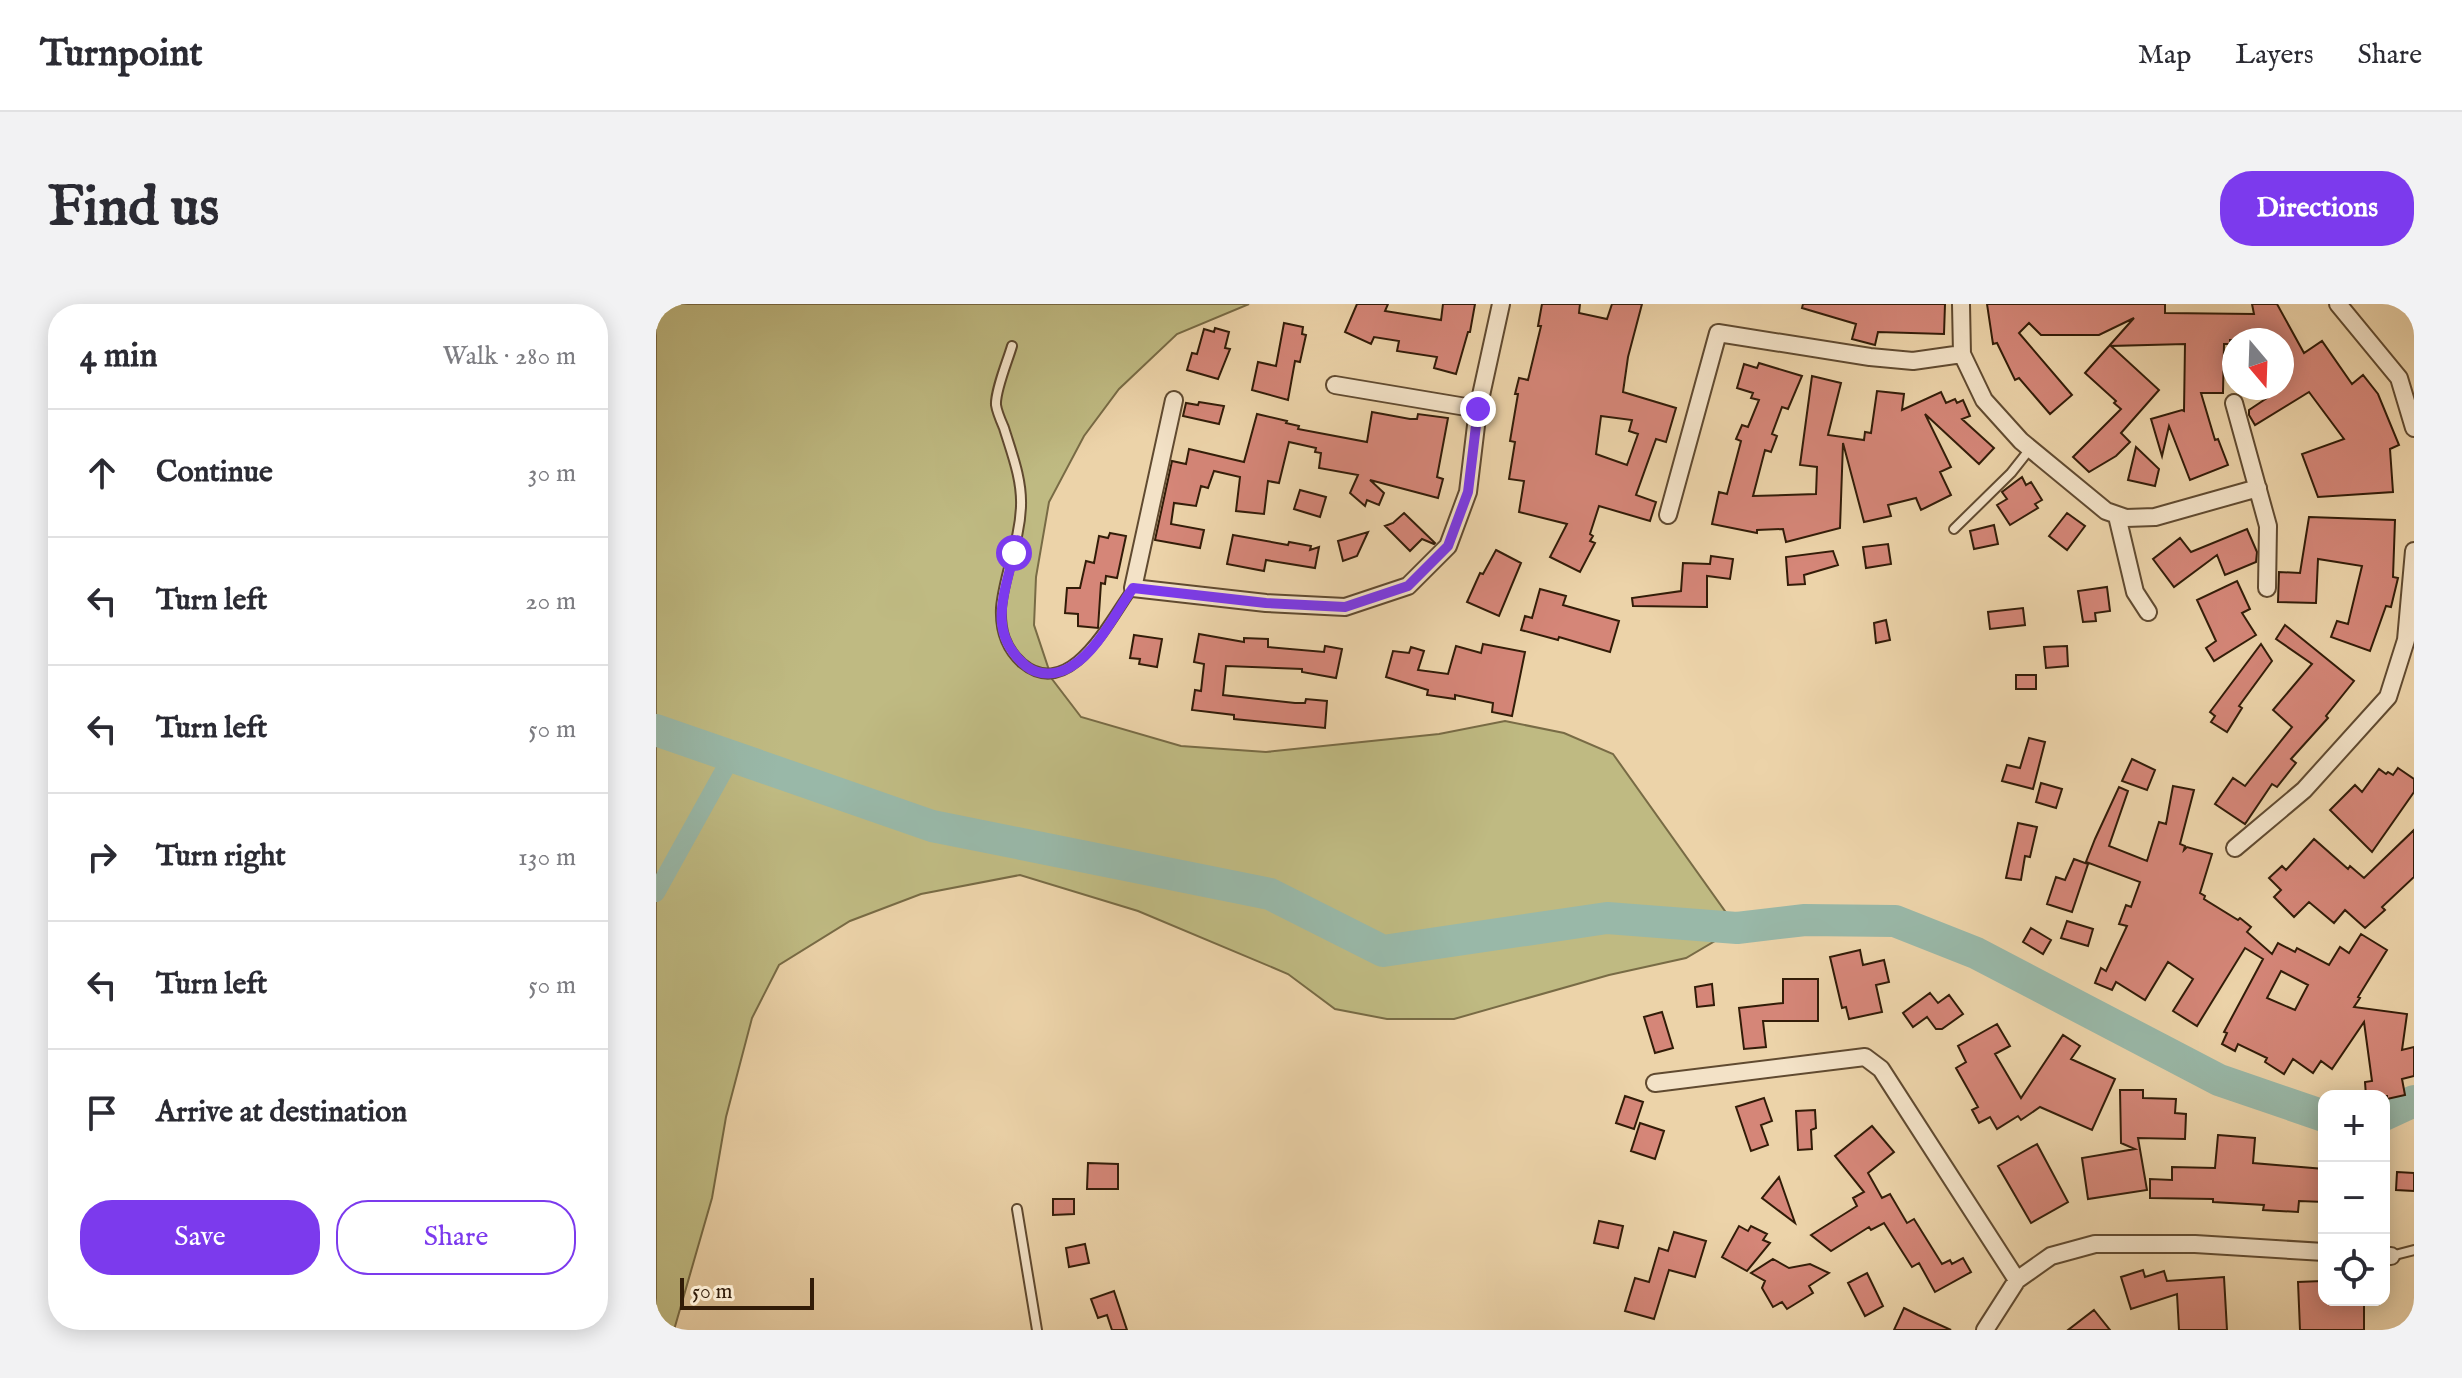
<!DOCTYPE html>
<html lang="en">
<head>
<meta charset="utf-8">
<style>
  body { margin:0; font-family:"IM FELL English",serif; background:#f2f2f3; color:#2b2b33 }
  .controls { position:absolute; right:24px; bottom:24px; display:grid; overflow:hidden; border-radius:16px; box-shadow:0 4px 20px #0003 }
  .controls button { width:72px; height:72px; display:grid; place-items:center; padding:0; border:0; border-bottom:2px solid #e1e1e2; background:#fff; color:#2b2b33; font:40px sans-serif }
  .compass { position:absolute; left:1566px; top:24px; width:72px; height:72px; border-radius:50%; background:#fff; box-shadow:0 4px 20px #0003; rotate:161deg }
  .scale { position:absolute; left:24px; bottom:20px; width:134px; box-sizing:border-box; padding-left:8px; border:4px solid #321c08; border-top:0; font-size:22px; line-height:28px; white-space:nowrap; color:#321c08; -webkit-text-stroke:6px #f3e2c7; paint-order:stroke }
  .stop { position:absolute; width:24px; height:24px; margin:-18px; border:6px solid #7c3aed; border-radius:50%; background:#fff }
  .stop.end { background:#7c3aed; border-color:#fff; box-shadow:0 2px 8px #0008 }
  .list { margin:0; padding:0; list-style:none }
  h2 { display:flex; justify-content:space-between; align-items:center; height:104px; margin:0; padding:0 32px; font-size:34px }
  h2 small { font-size:26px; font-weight:400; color:#7c7c81 }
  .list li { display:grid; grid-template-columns:52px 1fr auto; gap:24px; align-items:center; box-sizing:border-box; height:128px; padding:0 32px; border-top:2px solid #e1e1e2 }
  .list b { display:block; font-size:30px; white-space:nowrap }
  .list em { font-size:26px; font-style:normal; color:#7c7c81 }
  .actions { display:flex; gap:16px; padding:24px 32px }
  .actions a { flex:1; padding:18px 0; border:2px solid #7c3aed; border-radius:32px; text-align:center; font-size:28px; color:#7c3aed }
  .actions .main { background:#7c3aed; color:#fff }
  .icon { flex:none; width:44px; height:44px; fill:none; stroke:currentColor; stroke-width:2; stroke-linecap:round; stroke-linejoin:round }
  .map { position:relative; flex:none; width:1758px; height:1026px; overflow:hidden; border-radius:32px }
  header { display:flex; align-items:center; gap:48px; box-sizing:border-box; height:112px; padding:0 40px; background:#fff; border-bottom:2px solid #e1e1e2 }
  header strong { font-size:38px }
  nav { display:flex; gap:44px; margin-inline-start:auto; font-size:28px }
  .intro { display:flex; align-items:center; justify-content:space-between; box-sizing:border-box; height:192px; padding:0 48px }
  h1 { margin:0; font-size:56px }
  .button { padding:20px 36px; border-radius:32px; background:#7c3aed; color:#fff; font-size:28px; font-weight:700 }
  main { display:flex; gap:48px; padding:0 48px }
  aside { flex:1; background:#fff; border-radius:32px; box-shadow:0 4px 20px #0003 }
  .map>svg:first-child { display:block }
</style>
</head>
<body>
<header>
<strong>Turnpoint</strong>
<nav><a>Map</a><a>Layers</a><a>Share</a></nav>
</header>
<div class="intro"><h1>Find us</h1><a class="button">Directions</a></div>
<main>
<aside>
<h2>4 min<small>Walk · 280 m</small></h2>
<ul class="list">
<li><svg class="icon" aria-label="ahead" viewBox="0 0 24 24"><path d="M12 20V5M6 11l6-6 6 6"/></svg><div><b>Continue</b></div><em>30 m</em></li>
<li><svg class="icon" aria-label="left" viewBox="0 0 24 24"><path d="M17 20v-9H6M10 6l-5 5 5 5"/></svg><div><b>Turn left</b></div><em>20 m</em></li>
<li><svg class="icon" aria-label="left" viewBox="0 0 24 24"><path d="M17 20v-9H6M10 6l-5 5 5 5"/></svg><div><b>Turn left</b></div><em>50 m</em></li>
<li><svg class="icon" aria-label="right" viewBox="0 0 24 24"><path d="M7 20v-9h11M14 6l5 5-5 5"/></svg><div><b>Turn right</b></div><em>130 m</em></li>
<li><svg class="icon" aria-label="left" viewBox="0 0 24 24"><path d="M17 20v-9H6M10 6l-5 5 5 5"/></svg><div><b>Turn left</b></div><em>50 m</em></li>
<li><svg class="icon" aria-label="arrive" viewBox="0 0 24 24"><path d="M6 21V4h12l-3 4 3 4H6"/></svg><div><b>Arrive at destination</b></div></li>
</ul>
<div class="actions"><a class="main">Save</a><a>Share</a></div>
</aside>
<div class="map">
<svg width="1758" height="1026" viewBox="0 0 1758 1026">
  <rect width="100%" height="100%" fill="#ecd3a9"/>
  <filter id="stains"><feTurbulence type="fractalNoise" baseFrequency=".0025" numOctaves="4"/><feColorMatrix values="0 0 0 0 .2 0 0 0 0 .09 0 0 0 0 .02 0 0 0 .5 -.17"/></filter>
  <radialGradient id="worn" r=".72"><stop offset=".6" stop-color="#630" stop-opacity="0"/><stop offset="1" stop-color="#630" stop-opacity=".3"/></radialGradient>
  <path fill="#bfba82" stroke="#786b45" stroke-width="2" d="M 0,0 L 593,0 L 521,30 L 463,85 L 428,132 L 393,198 L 380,273 L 378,321 L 396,375 L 425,413 L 525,442 L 610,448 L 783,430 L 849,417 L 908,429 L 957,450 L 1081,624 L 1030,654 L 953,671 L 798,715 L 731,715 L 679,705 L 632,670 L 482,607 L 364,571 L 265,590 L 194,617 L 123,661 L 96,714 L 70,813 L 56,894 L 18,1026 L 0,1026 Z"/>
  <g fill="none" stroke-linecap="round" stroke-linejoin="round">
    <path stroke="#99b8a8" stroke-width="18" d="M 0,589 L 76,452"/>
    <path stroke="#99b8a8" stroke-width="32" d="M 0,426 L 276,522 L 614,590 L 727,647 L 951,614 L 1081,624 L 1149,616 L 1239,617 L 1320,649 L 1563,776 L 1668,812
      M 1728,811 L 1758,797"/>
  </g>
  <path fill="#d58678" stroke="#321c08" stroke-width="2" fill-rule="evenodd" d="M 701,0 L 732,0 L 729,7 L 785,16 L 787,0 L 819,0 L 814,28 L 812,28 L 800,70 L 778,64 L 781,53 L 741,47 L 743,37 L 718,33 L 715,40 L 689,28 Z
    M 886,0 L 924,0 L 923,9 L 951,15 L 956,0 L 986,0 L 972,53 L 967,88 L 1020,104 L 1010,138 L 1000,135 L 980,191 L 1000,198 L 994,217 L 943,202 L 934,230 L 937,232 L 934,237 L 939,239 L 924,268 L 894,253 L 911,220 L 863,208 L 868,177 L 853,175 L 859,138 L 854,137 L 862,90 L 859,90 L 863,74 L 872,76 L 885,22 L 882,22 ZM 945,112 L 976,116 L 973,127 L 982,130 L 971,161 L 940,150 Z
    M 1147,0 L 1289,0 L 1288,30 L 1222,28 L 1219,41 L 1196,35 L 1200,20 L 1146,4 Z
    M 1331,0 L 1509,0 L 1509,9 L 1598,10 L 1596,0 L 1621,0 L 1648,49 L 1666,37 L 1696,80 L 1707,71 L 1722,90 L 1743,141 L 1734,145 L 1737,188 L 1662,193 L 1646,150 L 1688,135 L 1653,88 L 1599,121 L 1593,111 L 1593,106 L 1626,84 L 1626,36 L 1574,36 L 1574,40 L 1568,40 L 1567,89 L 1545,89 L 1559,136 L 1562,135 L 1572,161 L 1534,176 L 1513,122 L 1506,152 L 1495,115 L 1526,106 L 1528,107 L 1529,40 L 1455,42 L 1503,86 L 1465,129 L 1474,138 L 1460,152 L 1433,168 L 1417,153 L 1465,105 L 1458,99 L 1460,97 L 1429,69 L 1478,14 L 1443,31 L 1385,31 L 1373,19 L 1363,29 L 1416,91 L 1394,110 L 1363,74 L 1359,76 L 1341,39 L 1337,40 Z
    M 628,19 L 647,23 L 646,30 L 650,31 L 644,58 L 639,57 L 632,96 L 596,86 L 602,58 L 620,62 Z
    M 559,24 L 573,28 L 569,44 L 574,45 L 562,75 L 531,66 L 536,49 L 541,50 L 548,25 L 558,28 Z
    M 1103,59 L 1146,72 L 1132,105 L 1126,103 L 1116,130 L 1121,132 L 1115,148 L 1109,146 L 1097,192 L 1160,190 L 1161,163 L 1144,161 L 1156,72 L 1185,79 L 1172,131 L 1208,136 L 1209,128 L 1215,129 L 1221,87 L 1248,90 L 1246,106 L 1285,88 L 1290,99 L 1299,95 L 1301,99 L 1307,96 L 1314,112 L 1306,115 L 1338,144 L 1323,160 L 1269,110 L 1295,163 L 1284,168 L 1295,191 L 1265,206 L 1260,194 L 1232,201 L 1235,212 L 1208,218 L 1187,139 L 1184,224 L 1130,238 L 1127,225 L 1101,226 L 1101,229 L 1056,220 L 1063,188 L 1071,190 L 1085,137 L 1080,135 L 1086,121 L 1092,123 L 1103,96 L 1095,94 L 1097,89 L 1081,84 L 1088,60 L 1101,64 Z
    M 543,98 L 568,102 L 563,120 L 527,112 L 530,99 L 542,101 Z
    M 716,108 L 754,115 L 761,115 L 762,110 L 792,114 L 781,173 L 787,175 L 782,194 L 714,176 L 728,189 L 723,201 L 711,196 L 709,202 L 694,189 L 702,171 L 663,164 L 665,149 L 659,148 L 660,144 L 633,138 L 623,179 L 612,177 L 608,210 L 580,207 L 584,173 L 558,167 L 552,184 L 545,182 L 540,202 L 518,199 L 515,220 L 548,226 L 544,244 L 499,236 L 516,157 L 530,160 L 533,145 L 588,158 L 601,110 L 631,117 L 630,119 L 643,122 L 642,125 L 711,138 Z
    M 1480,143 L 1503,165 L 1499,182 L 1472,176 Z
    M 1366,173 L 1370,181 L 1375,178 L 1386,196 L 1379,200 L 1382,204 L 1354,221 L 1341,201 L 1351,195 L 1346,188 Z
    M 644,186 L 670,193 L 664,213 L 638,205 Z
    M 748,209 L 779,239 L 778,240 L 766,235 L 754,247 L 729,222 L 737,219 Z
    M 1411,209 L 1429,222 L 1411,246 L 1393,232 Z
    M 1653,213 L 1739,216 L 1737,273 L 1742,274 L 1735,303 L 1730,302 L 1714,347 L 1675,333 L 1681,317 L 1692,320 L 1706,262 L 1662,255 L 1660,299 L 1622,298 L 1623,268 L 1644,269 Z
    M 1338,221 L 1342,240 L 1318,245 L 1314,227 Z
    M 1591,225 L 1601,248 L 1600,258 L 1569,271 L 1561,251 L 1518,283 L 1497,255 L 1524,234 L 1535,248 Z
    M 712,228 L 701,252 L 687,257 L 682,237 Z
    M 454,229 L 470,232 L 461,274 L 450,272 L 449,280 L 445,279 L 442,324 L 422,322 L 422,310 L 409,309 L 411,284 L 424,284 L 430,257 L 438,259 L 443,232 L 452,234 Z
    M 577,231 L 632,241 L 633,238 L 655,242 L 654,246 L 663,243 L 659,264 L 610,256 L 608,267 L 571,260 Z
    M 1232,240 L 1235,260 L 1210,264 L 1207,243 Z
    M 840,246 L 865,259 L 843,312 L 811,298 L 824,269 L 827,270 Z
    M 1177,247 L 1182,261 L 1148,271 L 1149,280 L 1132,281 L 1130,253 Z
    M 1055,252 L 1077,255 L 1074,275 L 1051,272 L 1051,303 L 977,302 L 976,294 L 1025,287 L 1027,259 L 1054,260 Z
    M 1581,277 L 1594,305 L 1586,309 L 1600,331 L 1558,357 L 1550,344 L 1560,337 L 1541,296 Z
    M 1451,283 L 1454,307 L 1439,309 L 1440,317 L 1427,318 L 1422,287 Z
    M 884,285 L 910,292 L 907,301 L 963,317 L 954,348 L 903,333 L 902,336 L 865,326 L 869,312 L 876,314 Z
    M 1367,304 L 1369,321 L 1334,325 L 1332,308 Z
    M 1230,316 L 1234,336 L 1220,339 L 1218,319 Z
    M 1629,321 L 1698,377 L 1670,412 L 1672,414 L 1635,455 L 1640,459 L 1621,483 L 1616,480 L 1589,520 L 1559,500 L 1577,474 L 1589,482 L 1636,423 L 1617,406 L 1656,360 L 1620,335 Z
    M 543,330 L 588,338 L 588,334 L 612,335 L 612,343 L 668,348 L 669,342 L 686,345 L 680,374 L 646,368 L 646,365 L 570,362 L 567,391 L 639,399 L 649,399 L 650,395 L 671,397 L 669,424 L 578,415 L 578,411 L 536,406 L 539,386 L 545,387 L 548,360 L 538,358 Z
    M 478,331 L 506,335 L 501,363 L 483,360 L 484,355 L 474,354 Z
    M 827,340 L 869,348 L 856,412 L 836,408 L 837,399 L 799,391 L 799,395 L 771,391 L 772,386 L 730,373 L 737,347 L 753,349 L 755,343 L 768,347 L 762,366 L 792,370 L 800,342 L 825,349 Z
    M 1605,340 L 1616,357 L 1583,402 L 1586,404 L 1571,428 L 1555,418 L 1559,412 L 1554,408 Z
    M 1411,342 L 1412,362 L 1390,364 L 1388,343 Z
    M 1360,371 L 1380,371 L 1380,385 L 1360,385 Z
    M 1373,434 L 1389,438 L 1377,485 L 1346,477 L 1351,461 L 1364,464 Z
    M 1476,455 L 1499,466 L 1491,486 L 1466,477 Z
    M 1742,464 L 1758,475 L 1758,488 L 1716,548 L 1674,506 L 1699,481 L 1706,488 L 1723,465 L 1730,470 L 1732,468 L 1737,471 Z
    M 1385,479 L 1406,485 L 1400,504 L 1380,498 Z
    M 1517,482 L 1538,486 L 1524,540 L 1529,542 L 1528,546 L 1531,543 L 1556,550 L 1544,589 L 1549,592 L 1548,595 L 1582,616 L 1584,614 L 1595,623 L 1591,628 L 1616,650 L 1622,639 L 1639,648 L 1641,644 L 1673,661 L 1684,643 L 1693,649 L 1705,630 L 1731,646 L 1702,693 L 1704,694 L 1698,703 L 1751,710 L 1746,746 L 1758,743 L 1758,772 L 1746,775 L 1749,791 L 1731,795 L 1731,792 L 1710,792 L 1709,778 L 1716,777 L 1708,718 L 1676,765 L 1665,757 L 1657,769 L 1637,755 L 1628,770 L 1609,758 L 1611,754 L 1582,740 L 1579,747 L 1566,740 L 1571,729 L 1568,728 L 1607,655 L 1589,644 L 1541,722 L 1517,707 L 1537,675 L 1512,658 L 1489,696 L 1460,678 L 1456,686 L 1439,679 L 1445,664 L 1450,667 L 1471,622 L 1463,620 L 1470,601 L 1475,603 L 1484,578 L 1430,558 L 1439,535 L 1463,483 L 1472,487 L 1453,542 L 1491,557 L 1503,518 L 1510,520 ZM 1625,667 L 1652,681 L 1639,706 L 1611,694 Z
    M 1362,519 L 1381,523 L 1374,553 L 1369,552 L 1365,576 L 1350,574 Z
    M 1758,526 L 1758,573 L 1726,603 L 1729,606 L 1709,624 L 1689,606 L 1678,619 L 1653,598 L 1638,613 L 1618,593 L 1625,586 L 1613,574 L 1626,562 L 1630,566 L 1658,535 L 1692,565 L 1694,562 L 1708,574 Z
    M 1418,555 L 1432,560 L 1416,608 L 1391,600 L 1400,573 L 1409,576 Z
    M 1411,617 L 1437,625 L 1432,642 L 1405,634 Z
    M 1375,624 L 1395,636 L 1387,650 L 1367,638 Z
    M 1204,646 L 1207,661 L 1228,656 L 1233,678 L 1220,681 L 1226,708 L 1193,715 L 1190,703 L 1186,704 L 1174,653 Z
    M 1127,675 L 1162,675 L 1162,717 L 1107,717 L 1110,743 L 1088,745 L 1083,704 L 1127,699 Z
    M 1056,680 L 1058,701 L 1041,703 L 1039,683 Z
    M 1274,689 L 1282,699 L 1293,691 L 1307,710 L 1286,725 L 1280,725 L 1271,713 L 1257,723 L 1247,709 Z
    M 1006,708 L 1017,744 L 999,749 L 988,713 Z
    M 1341,720 L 1354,742 L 1339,750 L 1365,794 L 1407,731 L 1424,742 L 1415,755 L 1459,775 L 1436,826 L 1384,803 L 1365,816 L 1362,812 L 1341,825 L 1334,813 L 1323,819 L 1316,806 L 1322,803 L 1300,764 L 1310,758 L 1302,742 Z
    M 1464,786 L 1487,786 L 1487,794 L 1520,795 L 1519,809 L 1530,810 L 1529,835 L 1482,834 L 1491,886 L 1432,895 L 1426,854 L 1479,845 L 1465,839 Z
    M 969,792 L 987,798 L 978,825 L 960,819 Z
    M 1108,794 L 1116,817 L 1105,821 L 1112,841 L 1095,847 L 1080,803 Z
    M 1159,806 L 1160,824 L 1155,826 L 1156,845 L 1142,846 L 1140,807 Z
    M 984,819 L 1008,827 L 999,855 L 975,847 Z
    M 1216,822 L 1238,848 L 1212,869 L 1226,894 L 1234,890 L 1251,919 L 1258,915 L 1286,960 L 1294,956 L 1296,960 L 1307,954 L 1315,968 L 1279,988 L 1263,959 L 1256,963 L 1228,919 L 1215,926 L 1213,923 L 1175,947 L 1155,931 L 1201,902 L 1197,894 L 1208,888 L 1179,852 Z
    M 1562,831 L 1599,834 L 1597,859 L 1668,865 L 1668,898 L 1643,897 L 1642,908 L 1607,906 L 1608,901 L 1557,898 L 1557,895 L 1494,894 L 1494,875 L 1516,876 L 1516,863 L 1559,864 Z
    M 1381,840 L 1412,898 L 1375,919 L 1342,862 Z
    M 432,859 L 462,860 L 462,885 L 431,885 Z
    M 1741,868 L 1758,869 L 1758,887 L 1740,886 Z
    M 1123,873 L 1139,919 L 1106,894 Z
    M 397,895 L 418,895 L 418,910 L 397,911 Z
    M 943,917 L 967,922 L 962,944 L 938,939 Z
    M 1083,922 L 1092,927 L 1095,922 L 1111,930 L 1107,936 L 1114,939 L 1091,967 L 1066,953 Z
    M 1018,928 L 1050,937 L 1039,973 L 1013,966 L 998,1015 L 969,1007 L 979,974 L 993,978 L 1003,944 L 1012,947 Z
    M 429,940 L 433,959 L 413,963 L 410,944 Z
    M 1117,955 L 1133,964 L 1154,960 L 1173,969 L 1153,982 L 1157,989 L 1131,1005 L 1126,998 L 1117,1003 L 1106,984 L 1109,977 L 1095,969 Z
    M 1487,966 L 1489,973 L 1508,967 L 1511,977 L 1568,973 L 1571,1026 L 1523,1026 L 1521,990 L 1475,1005 L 1465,973 Z
    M 1211,969 L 1227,1002 L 1209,1012 L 1192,979 Z
    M 1666,977 L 1667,996 L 1708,996 L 1708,1026 L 1644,1026 L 1642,978 Z
    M 458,987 L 471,1026 L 456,1026 L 451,1011 L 442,1014 L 435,995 Z
    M 1248,1004 L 1262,1011 L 1295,1026 L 1238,1026 Z
    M 1438,1006 L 1454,1026 L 1412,1026 Z"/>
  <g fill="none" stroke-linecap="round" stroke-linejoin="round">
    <g stroke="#604a30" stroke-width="12">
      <path id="service" d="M 356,42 C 352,56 339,87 340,101 C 341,108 345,117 348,124 C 356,150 366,175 365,202 C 364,237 348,270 345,304 C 344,326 349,344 366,359 C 414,399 454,315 477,284
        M 1298,225 L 1355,169 L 1374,145
        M 361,905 L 381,1026
        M 1735,952 L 1758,946"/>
    </g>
    <g stroke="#604a30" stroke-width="20">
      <path id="minor" d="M 1305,0 L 1306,50 L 1328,96 L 1365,137 L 1450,207 L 1470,214 L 1499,213 L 1602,184
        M 1682,0 L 1743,74 L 1758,124
        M 679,81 L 822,105
        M 518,96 L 477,284 L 610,299 L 689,303 L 752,282 L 792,242 L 812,188 L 822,105 L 845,0
        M 1578,99 L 1612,222 L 1611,284
        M 1012,211 L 1062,29 L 1214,53 L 1257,57 L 1306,50
        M 1461,212 L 1479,288 L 1492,308
        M 1579,544 L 1648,486 L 1732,393 L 1750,336 L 1758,247
        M 999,779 L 1209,753 L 1225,765 L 1361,976
        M 1728,952 L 1735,952
        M 1329,1026 L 1361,976 L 1395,952 L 1439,940 L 1539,940 L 1668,948"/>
    </g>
    <use href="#service" stroke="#f3e2c7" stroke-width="8"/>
    <use href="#minor" stroke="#f3e2c7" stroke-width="16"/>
  </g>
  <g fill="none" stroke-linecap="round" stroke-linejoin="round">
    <path stroke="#7c3aed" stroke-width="10" d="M 358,249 C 348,292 331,329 370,362 C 384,373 402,371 416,362 C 443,345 459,309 477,284 L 610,299 L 689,303 L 752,282 L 792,242 L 812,188 L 822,105"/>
  </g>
  <rect width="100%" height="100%" filter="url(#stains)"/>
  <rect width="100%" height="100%" fill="url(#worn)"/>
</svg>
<div class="controls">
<button>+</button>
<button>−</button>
<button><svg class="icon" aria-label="locate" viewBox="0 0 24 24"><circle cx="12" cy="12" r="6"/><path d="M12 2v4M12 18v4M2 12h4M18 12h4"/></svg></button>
</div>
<svg class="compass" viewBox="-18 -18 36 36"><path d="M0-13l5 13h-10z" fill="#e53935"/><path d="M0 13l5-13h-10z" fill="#7c7c81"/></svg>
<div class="scale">50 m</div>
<div class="stop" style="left:358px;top:249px"></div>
<div class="stop end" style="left:822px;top:105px"></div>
</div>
</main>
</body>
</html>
